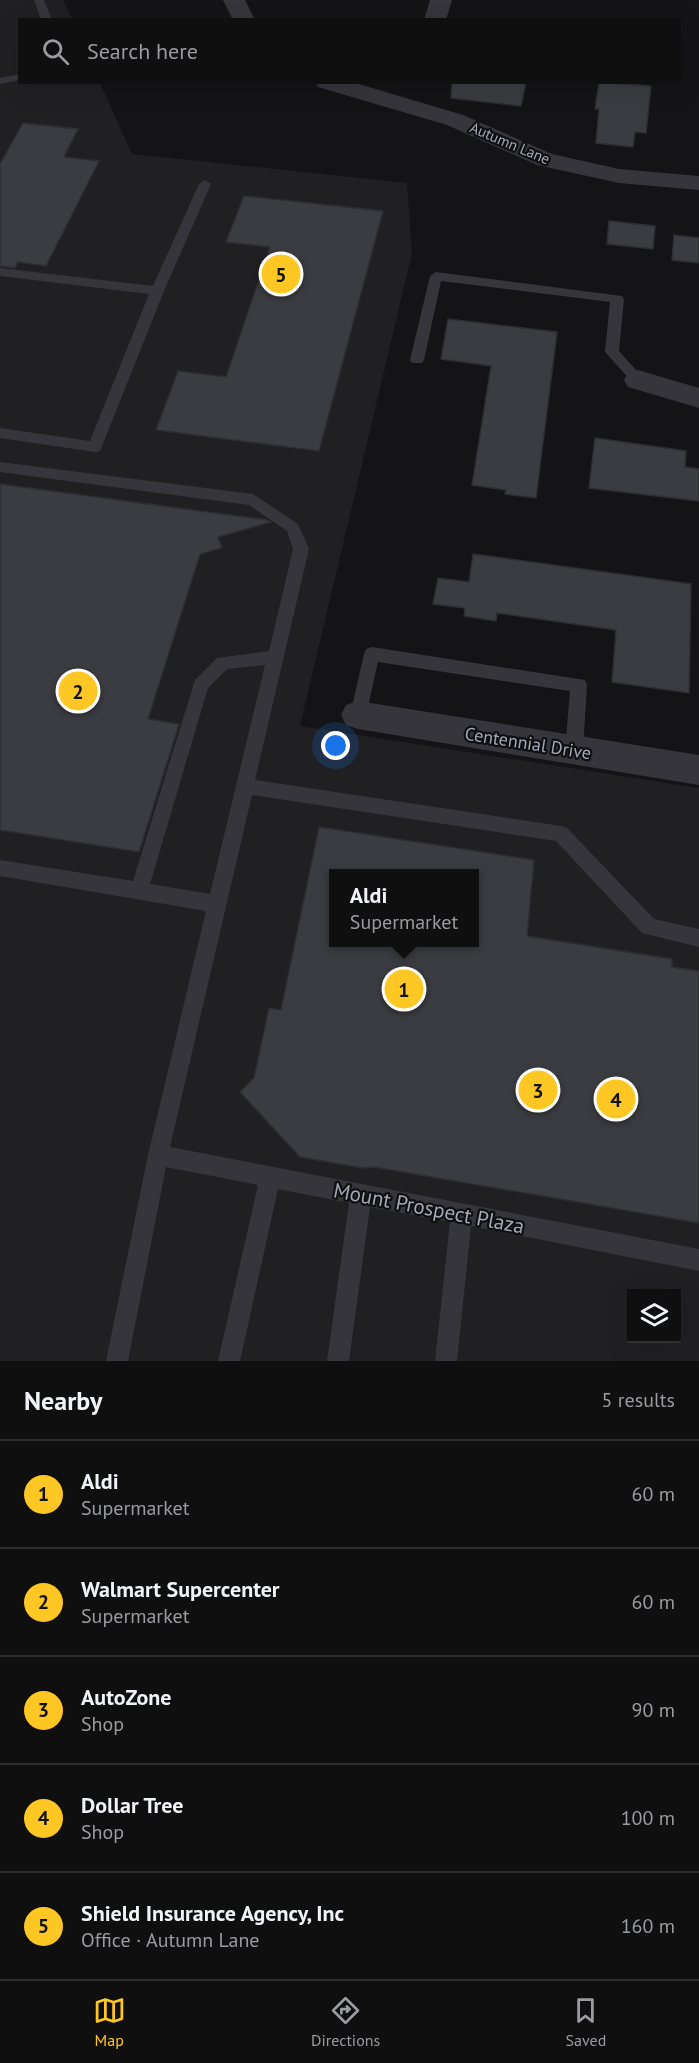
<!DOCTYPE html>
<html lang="en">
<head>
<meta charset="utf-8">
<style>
  body { margin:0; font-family:"PT Sans",sans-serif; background:#181819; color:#f1f3f6 }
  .controls { position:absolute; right:18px; bottom:18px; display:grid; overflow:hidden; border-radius:0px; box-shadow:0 6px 24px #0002 }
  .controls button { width:54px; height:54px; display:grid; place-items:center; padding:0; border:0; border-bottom:2px solid #2f2f30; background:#0f0f10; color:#f1f3f6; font:30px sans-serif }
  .you { position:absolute; left:336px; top:746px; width:21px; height:21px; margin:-15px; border:4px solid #fff; border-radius:50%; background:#1a73e8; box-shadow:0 0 0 9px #1a73e833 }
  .badge { display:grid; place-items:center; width:39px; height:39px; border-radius:50%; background:#ffc723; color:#111; font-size:20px; font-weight:700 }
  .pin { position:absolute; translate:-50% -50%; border:3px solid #fff; box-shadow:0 2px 6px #0006 }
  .popup { position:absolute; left:329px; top:869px; width:150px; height:78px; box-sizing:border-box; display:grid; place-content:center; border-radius:0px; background:#0f0f10; filter:drop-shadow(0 2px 4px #0005); font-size:20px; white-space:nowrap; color:#9b9c9f }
  .popup b { font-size:22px; color:#f1f3f6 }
  .popup::after { content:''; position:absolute; left:50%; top:100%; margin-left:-12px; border:12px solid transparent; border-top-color:#0f0f10 }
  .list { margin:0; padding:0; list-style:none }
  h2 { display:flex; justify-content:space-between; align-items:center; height:78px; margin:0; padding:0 24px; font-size:26px }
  h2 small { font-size:20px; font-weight:400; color:#9b9c9f }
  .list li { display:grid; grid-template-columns:39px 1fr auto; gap:18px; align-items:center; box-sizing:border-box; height:108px; padding:0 24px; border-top:2px solid #2f2f30 }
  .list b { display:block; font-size:22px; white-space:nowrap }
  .list p { margin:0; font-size:20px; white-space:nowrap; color:#9b9c9f }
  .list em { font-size:20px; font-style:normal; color:#9b9c9f }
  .icon { flex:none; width:33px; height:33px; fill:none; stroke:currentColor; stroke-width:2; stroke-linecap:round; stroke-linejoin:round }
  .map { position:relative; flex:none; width:699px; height:1361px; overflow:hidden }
  .search { position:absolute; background:#0f0f10; box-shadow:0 6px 24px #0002; left:18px; right:18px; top:18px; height:66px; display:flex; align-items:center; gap:15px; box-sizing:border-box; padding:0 21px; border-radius:0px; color:#9b9c9f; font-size:22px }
  .sheet { height:618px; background:#0f0f10 }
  nav { display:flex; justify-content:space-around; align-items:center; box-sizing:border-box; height:84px; border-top:2px solid #2f2f30; background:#0f0f10; font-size:16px; color:#9b9c9f }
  nav a { display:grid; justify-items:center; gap:3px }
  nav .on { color:#ffc723 }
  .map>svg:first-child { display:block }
</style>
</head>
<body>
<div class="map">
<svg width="699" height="1361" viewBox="0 0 699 1361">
  <rect width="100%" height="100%" fill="#141416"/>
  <path fill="#202023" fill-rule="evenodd" d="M 0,0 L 63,0 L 72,19 L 20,20 L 20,82 L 100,83 L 132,154 L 407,183 L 412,253 L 300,726 L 699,788 L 699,1361 L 0,1361 ZM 334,874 L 474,874 L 474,942 L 334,942 ZM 632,1294 L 676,1294 L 676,1338 L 632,1338 Z"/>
  <path fill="#3b3c41" stroke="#2e2e32" stroke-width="1.5" fill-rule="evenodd" d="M 452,82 L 526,82 L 521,106 L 451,98 Z
    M 599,82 L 651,86 L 646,133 L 635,132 L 633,147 L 596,143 L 599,109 L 595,109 Z
    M 23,123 L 78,129 L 64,157 L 99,161 L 46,266 L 18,262 L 15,268 L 0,266 L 0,164 Z
    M 244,196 L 383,211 L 319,451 L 156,430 L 178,371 L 226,377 L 270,247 L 226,242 Z
    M 609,221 L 655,226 L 653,249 L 607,244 Z
    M 674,235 L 699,238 L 699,263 L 672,260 Z
    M 448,319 L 557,332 L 536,498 L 505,494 L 506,490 L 472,485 L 491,366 L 441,359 Z
    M 595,438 L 686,451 L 685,467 L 699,469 L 699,501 L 589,488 Z
    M 0,484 L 267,520 L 271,522 L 218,537 L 222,548 L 200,554 L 148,719 L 179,724 L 139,852 L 0,830 Z
    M 473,554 L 691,584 L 689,693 L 612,682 L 616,630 L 497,613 L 496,621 L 464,616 L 465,608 L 433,604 L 438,578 L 469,582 Z
    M 319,827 L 534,860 L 527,936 L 672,959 L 672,967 L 699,971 L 699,1223 L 374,1167 L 363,1168 L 300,1157 L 240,1092 L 254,1078 L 269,1008 L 281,1010 ZM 333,873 L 474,873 L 474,942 L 333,942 Z"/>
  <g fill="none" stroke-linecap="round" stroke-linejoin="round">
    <path fill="#35353b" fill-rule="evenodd" d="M 34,0 L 44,0 L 52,20 L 41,20 Z
      M 20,74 L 20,80 L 0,84 L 0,78 Z
      M 205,180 L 211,184 L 164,291 L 100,451 L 95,452 L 0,438 L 0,428 L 90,441 L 149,294 L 0,276 L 0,268 L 153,286 L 199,184 Z
      M 436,272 L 622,296 L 624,299 L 619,351 L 645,380 L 643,383 L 633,383 L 605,352 L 610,302 L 441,281 L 424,360 L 422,363 L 412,363 L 410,360 L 430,276 Z
      M 0,462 L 253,494 L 298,524 L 309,549 L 255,780 L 561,826 L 567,828 L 654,919 L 699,929 L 699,947 L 642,933 L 556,841 L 252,795 L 170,1147 L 699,1249 L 699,1271 L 471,1226 L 457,1361 L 435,1361 L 450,1222 L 370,1207 L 349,1361 L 327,1361 L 349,1203 L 278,1189 L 240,1361 L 218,1361 L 258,1185 L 166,1167 L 128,1361 L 106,1361 L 148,1155 L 206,911 L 0,876 L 0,860 L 133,881 L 195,680 L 217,658 L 269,651 L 293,549 L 287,531 L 249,505 L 0,472 ZM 265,665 L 210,894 L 150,884 L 208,688 L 227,669 Z
      M 372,647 L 585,680 L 587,685 L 583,750 L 580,755 L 574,757 L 568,755 L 565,750 L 570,691 L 378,662 L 366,715 L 364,720 L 358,722 L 352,720 L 350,715 L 364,654 L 366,649 Z"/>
    <path fill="#35353b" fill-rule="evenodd" d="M 223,0 L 245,0 L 255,20 L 233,20 Z
      M 430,0 L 452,0 L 446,20 L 424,20 Z
      M 315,82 L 352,82 L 463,115 L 552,154 L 619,169 L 699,176 L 699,190 L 619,183 L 537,165 L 447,125 L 318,87 Z
      M 638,370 L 699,388 L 699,408 L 628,387 L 624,380 L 628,373 Z
      M 358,701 L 699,755 L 699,785 L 358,729 L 346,725 L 341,715 L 346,705 Z"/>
  </g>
  <g text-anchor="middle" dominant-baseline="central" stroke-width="4.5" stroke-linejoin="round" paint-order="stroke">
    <g font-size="15" fill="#a5a9b7" stroke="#0f0f11">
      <text transform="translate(510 143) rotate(23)">Autumn Lane</text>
    </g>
    <g font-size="18" fill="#a5a9b7" stroke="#0f0f11">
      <text transform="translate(528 743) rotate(9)">Centennial Drive</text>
    </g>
    <g font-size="21" fill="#a5a9b7" stroke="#0f0f11">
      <text transform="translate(429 1208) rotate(11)">Mount Prospect Plaza</text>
    </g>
  </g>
</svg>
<div class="controls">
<button><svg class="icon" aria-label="layers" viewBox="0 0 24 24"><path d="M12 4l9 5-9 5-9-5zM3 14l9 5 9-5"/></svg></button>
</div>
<div class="you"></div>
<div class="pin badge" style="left:404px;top:989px">1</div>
<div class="popup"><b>Aldi</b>Supermarket</div>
<div class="pin badge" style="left:78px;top:691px">2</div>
<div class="pin badge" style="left:538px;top:1090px">3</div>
<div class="pin badge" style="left:616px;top:1099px">4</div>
<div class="pin badge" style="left:281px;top:274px">5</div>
<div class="search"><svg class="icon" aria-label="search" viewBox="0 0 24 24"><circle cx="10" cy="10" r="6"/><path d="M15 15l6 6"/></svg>Search here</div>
</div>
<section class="sheet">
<h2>Nearby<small>5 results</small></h2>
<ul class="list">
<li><span class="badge">1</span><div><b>Aldi</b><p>Supermarket</p></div><em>60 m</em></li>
<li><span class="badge">2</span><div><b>Walmart Supercenter</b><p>Supermarket</p></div><em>60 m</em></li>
<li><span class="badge">3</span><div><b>AutoZone</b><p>Shop</p></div><em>90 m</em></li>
<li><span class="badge">4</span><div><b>Dollar Tree</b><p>Shop</p></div><em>100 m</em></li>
<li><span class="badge">5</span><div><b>Shield Insurance Agency, Inc</b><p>Office · Autumn Lane</p></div><em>160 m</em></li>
</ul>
</section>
<nav>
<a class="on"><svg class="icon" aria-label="map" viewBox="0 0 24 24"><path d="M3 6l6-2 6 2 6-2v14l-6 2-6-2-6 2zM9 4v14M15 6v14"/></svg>Map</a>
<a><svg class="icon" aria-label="directions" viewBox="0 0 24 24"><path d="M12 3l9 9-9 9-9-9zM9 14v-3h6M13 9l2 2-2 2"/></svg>Directions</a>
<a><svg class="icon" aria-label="saved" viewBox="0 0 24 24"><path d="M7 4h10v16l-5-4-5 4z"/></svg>Saved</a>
</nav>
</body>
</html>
